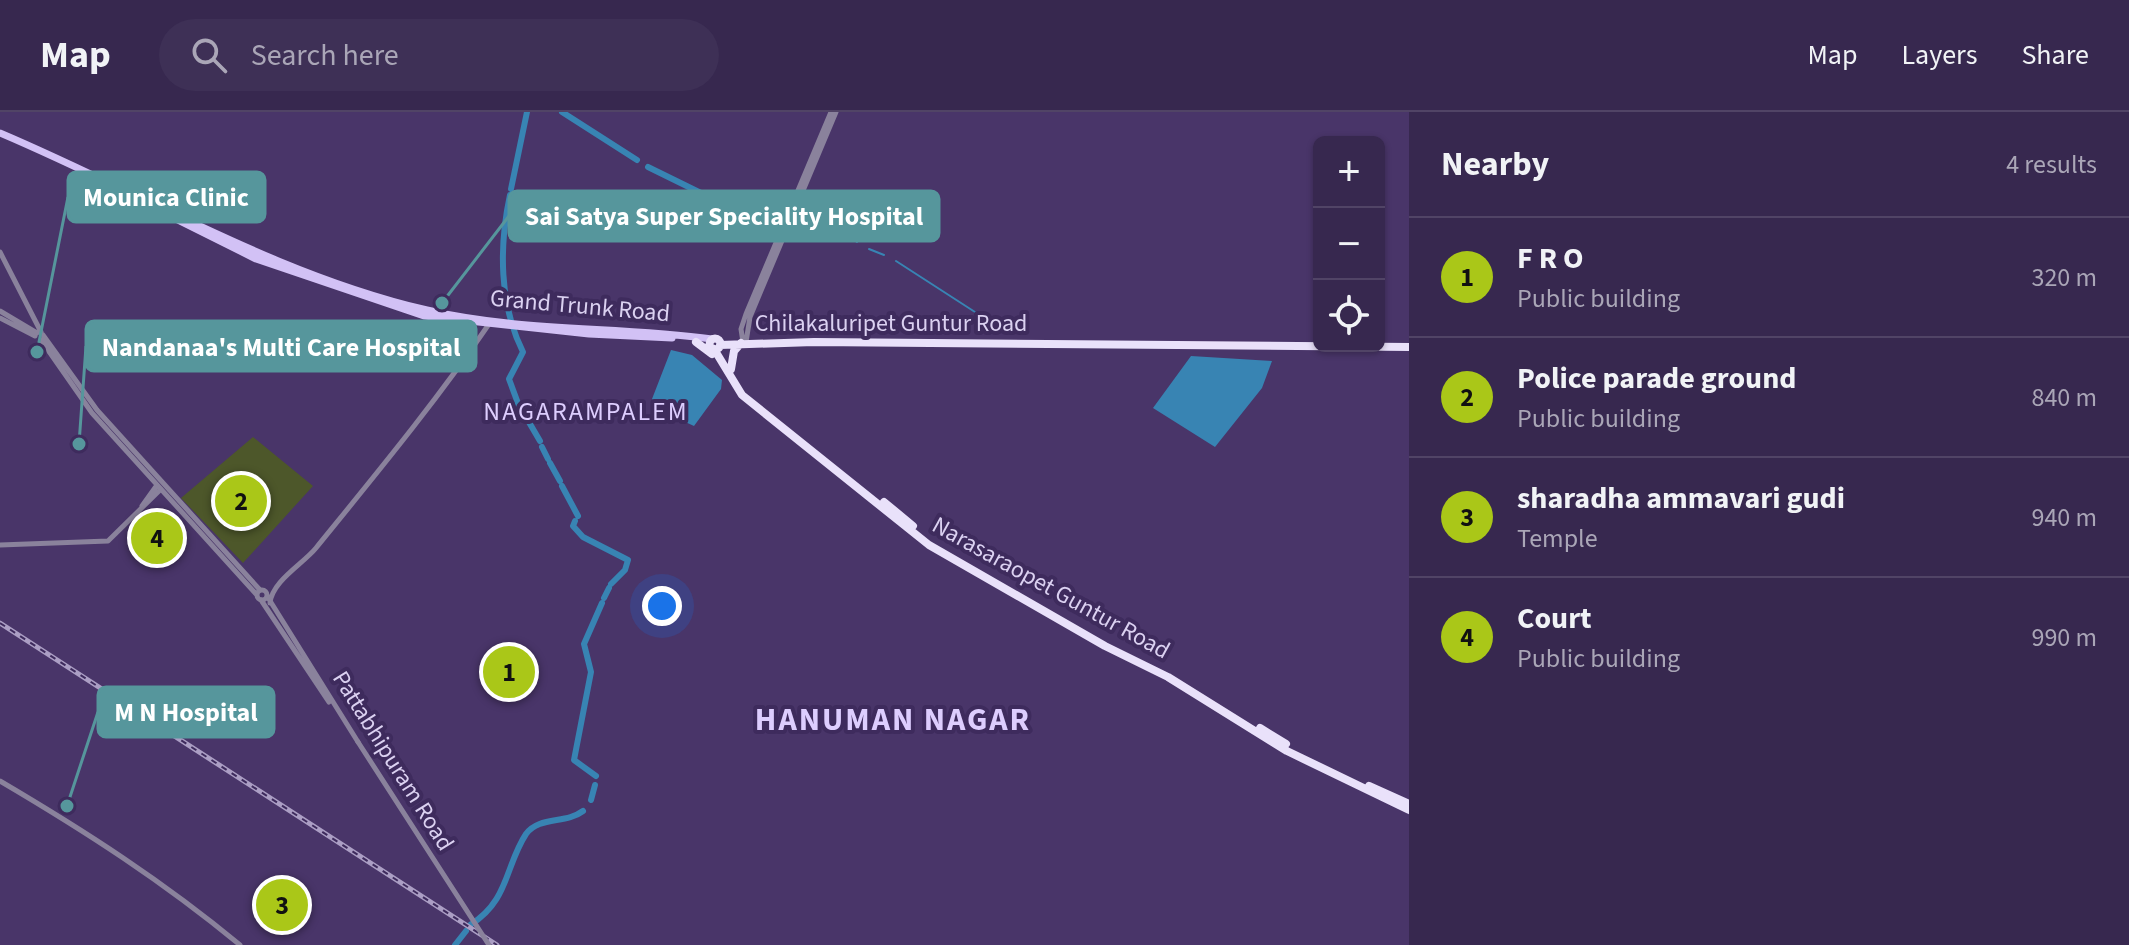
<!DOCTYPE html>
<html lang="en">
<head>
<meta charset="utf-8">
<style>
  body { margin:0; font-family:"Source Sans 3",sans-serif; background:#3e3056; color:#f1f3f6 }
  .controls { position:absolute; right:24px; top:24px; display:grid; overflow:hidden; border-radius:12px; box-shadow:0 2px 6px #0004 }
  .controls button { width:72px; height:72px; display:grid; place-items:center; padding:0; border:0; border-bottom:2px solid #514466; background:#37284f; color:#f1f3f6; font:40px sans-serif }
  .you { position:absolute; left:662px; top:494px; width:28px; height:28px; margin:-20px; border:6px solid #fff; border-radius:50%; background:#1a73e8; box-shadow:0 0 0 12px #1a73e833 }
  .badge { display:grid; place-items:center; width:52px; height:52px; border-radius:50%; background:#aac718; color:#111; font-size:26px; font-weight:700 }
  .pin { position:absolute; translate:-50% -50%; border:4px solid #fff; box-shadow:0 2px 8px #0006 }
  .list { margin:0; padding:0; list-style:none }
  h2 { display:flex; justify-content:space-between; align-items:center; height:104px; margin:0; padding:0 32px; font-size:34px }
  h2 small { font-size:26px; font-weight:400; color:#aaa6b7 }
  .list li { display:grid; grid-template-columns:52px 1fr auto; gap:24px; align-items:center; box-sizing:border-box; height:120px; padding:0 32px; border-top:2px solid #514466 }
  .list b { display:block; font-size:30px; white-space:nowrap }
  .list p { margin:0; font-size:26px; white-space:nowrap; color:#aaa6b7 }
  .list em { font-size:26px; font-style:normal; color:#aaa6b7 }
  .icon { flex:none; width:44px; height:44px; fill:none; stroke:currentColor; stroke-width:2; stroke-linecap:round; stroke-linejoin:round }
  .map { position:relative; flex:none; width:1409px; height:833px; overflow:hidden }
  header { display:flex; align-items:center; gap:48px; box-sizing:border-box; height:112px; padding:0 40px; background:#37284f; border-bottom:2px solid #514466 }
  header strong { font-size:38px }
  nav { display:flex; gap:44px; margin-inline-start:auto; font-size:28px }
  .search { width:560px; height:72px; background:#3e3056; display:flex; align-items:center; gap:20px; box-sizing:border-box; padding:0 28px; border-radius:44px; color:#aaa6b7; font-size:30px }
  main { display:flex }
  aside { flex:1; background:#37284f }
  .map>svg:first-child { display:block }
</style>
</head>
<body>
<header>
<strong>Map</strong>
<div class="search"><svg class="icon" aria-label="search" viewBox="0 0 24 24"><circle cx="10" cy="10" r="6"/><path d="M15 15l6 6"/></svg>Search here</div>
<nav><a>Map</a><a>Layers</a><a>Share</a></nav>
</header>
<main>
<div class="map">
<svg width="1409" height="833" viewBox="0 0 1409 833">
  <rect width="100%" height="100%" fill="#493569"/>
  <path fill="#4d572a" d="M 253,325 L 313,374 L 243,451 L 181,386 Z"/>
  <path fill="#3884b3" d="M 671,238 L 692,243 L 722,268 L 721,277 L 694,314 L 659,298 L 652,287 Z
    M 1191,244 L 1272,249 L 1262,276 L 1215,335 L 1153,296 Z"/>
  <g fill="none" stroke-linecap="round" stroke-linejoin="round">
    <path stroke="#3884b3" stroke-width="2" d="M 764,84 L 785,93
      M 796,102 L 839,116 L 857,130
      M 869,137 L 884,143
      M 896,149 L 992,211"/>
    <path stroke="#3884b3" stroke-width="6" d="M 562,0 L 637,48
      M 648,55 L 703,82 L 764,84
      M 511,77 L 527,0
      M 510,83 C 499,134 499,192 523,240 L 509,267 L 519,294
      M 523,300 L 540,329
      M 542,335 L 548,347
      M 550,351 L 560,369
      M 562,374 L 578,404
      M 575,409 L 573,414 L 583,425 L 628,448 L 625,458 L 611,472
      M 604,486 L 609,476
      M 596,664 L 574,648 L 591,560 L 584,532 L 602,491
      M 591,688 L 595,673
      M 470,813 C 509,789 505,754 526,722 C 539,704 566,712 583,699
      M 455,833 L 466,819"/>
    <path stroke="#8a829c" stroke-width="5" d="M 0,140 L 41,220
      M 0,199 L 37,221
      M 0,206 L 35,224
      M 43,223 L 97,298 L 260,478
      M 41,228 L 92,301 L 257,483
      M 743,230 L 741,217 L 746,202 L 831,0
      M 746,230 L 750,205 L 836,0
      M 142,394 L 157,373
      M 0,433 L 108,429 L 161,377
      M257 483a5 5 0 1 1 10 0a5 5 0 1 1-10 0Z
      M 267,484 L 358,630
      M 261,488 L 329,590
      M 270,491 C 272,469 303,452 316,436 C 376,362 435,291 489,212
      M 0,669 C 85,719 164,770 240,833"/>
    <path stroke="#d2c1f5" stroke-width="7" d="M 0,21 C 142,81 276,163 427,198 C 520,220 618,214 712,227
      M 144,91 L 256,147 L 424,204 L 589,222 L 672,226"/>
    <path stroke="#e9e1fa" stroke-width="8" d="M709.5 232a5.5 5.5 0 1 1 11 0a5.5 5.5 0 1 1-11 0Z
      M 696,230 L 712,242
      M 720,233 L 814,230 L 1409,235
      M 714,237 L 742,283 L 929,433 L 1105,534 L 1168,565 L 1287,639 L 1409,698
      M 731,257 L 734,239 L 741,231
      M 884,390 L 913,414
      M 1260,616 L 1286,632
      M 1369,674 L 1409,692"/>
    <g stroke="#ab9ec4" stroke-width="5">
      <path id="rail" d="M 0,511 L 497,833"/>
    </g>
    <use href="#rail" stroke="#3e2b5d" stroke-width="2" stroke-dasharray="6" stroke-linecap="butt"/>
    <path stroke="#8a829c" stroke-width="5" d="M 358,630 L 489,833"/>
  </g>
  <g text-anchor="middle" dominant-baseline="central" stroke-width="8" stroke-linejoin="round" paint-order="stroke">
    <g font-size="24" fill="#dbd1f1" stroke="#3e2b5d">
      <text transform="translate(580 194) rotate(5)">Grand Trunk Road</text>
      <text x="891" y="211">Chilakaluripet Guntur Road</text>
      <text transform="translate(1051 476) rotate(29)">Narasaraopet Guntur Road</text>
      <text transform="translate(393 649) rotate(58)">Pattabhipuram Road</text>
    </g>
    <g font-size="26" letter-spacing="2" fill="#ddcdfe" stroke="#3e2b5d">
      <text x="586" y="299">NAGARAMPALEM</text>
    </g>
    <g font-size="32" font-weight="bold" letter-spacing="2" fill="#ddcdfe" stroke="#3e2b5d">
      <text x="893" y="608">HANUMAN NAGAR</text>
    </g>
  </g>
  <path fill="none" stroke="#56969c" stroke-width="3" d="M37 240L68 85M442 191L509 104M79 332L86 234M67 694L98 600"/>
  <g fill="#56969c" stroke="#3e2b5d" stroke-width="3">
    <circle cx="37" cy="240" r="8"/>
    <circle cx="442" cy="191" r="8"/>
    <circle cx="79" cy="332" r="8"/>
    <circle cx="67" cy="694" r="8"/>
  </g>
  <g fill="#56969c" stroke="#56969c" stroke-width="3">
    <rect x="68" y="60" width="197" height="50" rx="8"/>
    <rect x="509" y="79" width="430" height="50" rx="8"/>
    <rect x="86" y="209" width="390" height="50" rx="8"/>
    <rect x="98" y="575" width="176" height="50" rx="8"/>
  </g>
  <g font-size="26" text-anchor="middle" font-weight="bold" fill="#fff">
    <text x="166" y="94">Mounica Clinic</text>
    <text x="724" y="113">Sai Satya Super Speciality Hospital</text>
    <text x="281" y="244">Nandanaa's Multi Care Hospital</text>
    <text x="186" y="609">M N Hospital</text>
  </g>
</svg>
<div class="controls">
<button>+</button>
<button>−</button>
<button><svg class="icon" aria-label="locate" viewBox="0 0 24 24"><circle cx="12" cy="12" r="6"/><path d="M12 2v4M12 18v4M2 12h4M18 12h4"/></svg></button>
</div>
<div class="you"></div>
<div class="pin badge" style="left:509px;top:560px">1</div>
<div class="pin badge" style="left:241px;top:389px">2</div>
<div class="pin badge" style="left:282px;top:793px">3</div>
<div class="pin badge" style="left:157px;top:426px">4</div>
</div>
<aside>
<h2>Nearby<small>4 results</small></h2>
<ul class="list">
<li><span class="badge">1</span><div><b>F R O</b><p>Public building</p></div><em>320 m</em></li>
<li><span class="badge">2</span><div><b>Police parade ground</b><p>Public building</p></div><em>840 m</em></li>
<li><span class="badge">3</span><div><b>sharadha ammavari gudi</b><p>Temple</p></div><em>940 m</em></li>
<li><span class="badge">4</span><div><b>Court</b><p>Public building</p></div><em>990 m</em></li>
</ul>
</aside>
</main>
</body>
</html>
